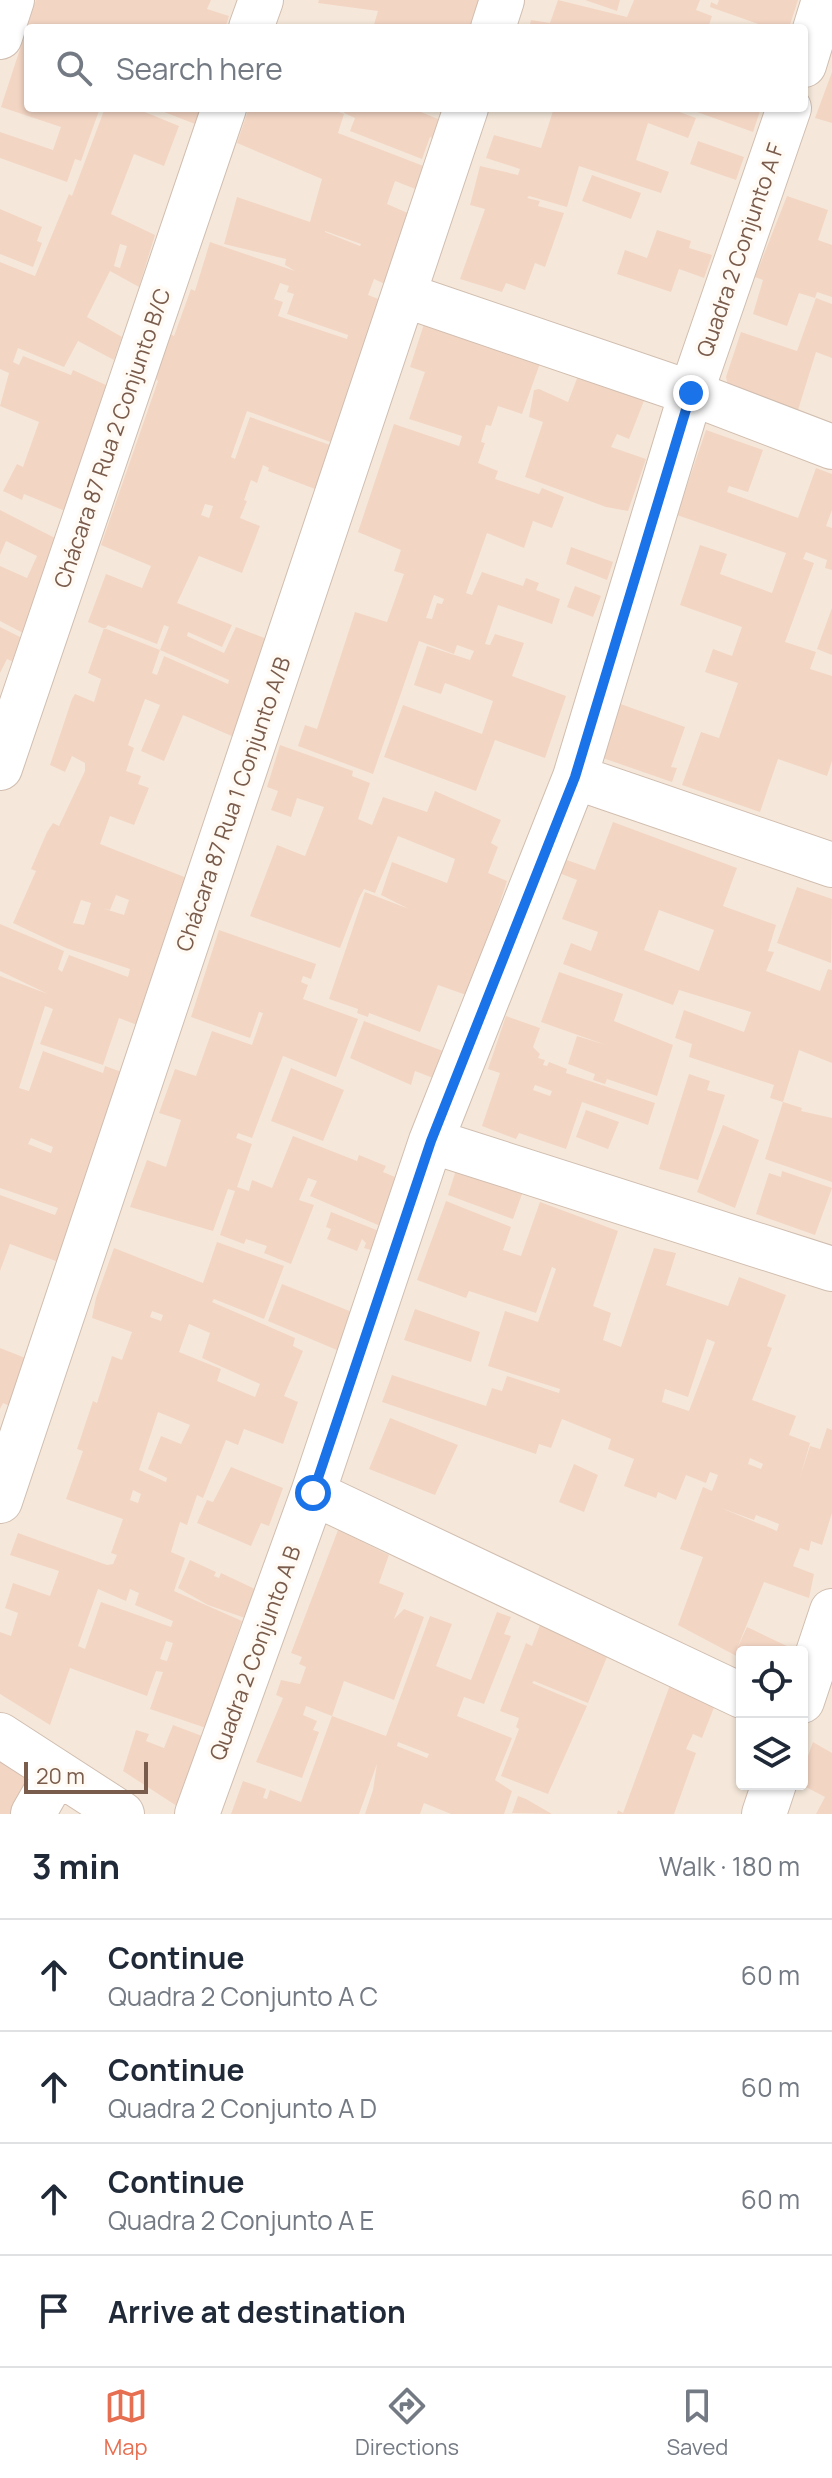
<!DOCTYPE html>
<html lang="en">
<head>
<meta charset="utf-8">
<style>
  body { margin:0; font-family:Manrope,sans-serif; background:#f6f6f7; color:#1f2937 }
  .controls { position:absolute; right:24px; bottom:24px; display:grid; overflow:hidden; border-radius:8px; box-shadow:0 2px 6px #0004 }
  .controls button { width:72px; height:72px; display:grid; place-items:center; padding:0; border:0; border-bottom:2px solid #e0e1e3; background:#fff; color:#1f2937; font:40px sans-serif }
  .scale { position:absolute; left:24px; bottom:20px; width:124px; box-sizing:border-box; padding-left:8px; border:4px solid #7a5c4d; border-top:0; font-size:22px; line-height:28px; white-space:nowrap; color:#7a5c4d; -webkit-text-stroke:6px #fffaf3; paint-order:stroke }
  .stop { position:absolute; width:24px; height:24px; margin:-18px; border:6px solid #1a73e8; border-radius:50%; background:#fff }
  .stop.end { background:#1a73e8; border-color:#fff; box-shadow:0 2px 8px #0008 }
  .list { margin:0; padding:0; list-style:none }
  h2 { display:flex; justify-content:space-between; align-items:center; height:104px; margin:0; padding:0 32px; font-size:34px }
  h2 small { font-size:26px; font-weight:400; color:#747a83 }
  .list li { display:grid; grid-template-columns:52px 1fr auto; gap:24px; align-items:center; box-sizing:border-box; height:112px; padding:0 32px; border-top:2px solid #e0e1e3 }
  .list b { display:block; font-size:30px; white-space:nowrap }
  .list p { margin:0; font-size:26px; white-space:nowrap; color:#747a83 }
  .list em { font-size:26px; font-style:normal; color:#747a83 }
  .icon { flex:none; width:44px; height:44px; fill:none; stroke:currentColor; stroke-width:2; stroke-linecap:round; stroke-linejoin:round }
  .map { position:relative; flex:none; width:832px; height:1814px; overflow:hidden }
  .search { position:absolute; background:#fff; box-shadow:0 2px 6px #0004; left:24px; right:24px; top:24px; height:88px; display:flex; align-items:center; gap:20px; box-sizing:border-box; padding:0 28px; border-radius:8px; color:#747a83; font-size:30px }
  .sheet { height:552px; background:#fff }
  nav { display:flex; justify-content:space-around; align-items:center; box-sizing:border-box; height:112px; border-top:2px solid #e0e1e3; background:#fff; font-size:22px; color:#747a83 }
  nav a { display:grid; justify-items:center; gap:4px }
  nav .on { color:#e76f51 }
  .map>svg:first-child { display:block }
</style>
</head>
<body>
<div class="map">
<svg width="832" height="1814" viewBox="0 0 832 1814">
  <rect width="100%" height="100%" fill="#fdf6ec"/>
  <path fill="#f5e8da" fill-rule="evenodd" d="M 0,0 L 832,0 L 832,1814 L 0,1814 ZM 28,28 L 804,28 L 804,108 L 28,108 ZM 742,1652 L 802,1652 L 802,1784 L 742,1784 Z"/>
  <path fill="#f3d5c3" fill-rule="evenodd" d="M 36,0 L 211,0 L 207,9 L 229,16 L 225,28 L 84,28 L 83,24 L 81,28 L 28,28 L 28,108 L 100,108 L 81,161 L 75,159 L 67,182 L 0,158 L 0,132 L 53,150 L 61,127 L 1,107 Z
    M 319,0 L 483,0 L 473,28 L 373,28 L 378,11 L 318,3 Z
    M 558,0 L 627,17 L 634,0 L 700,0 L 696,10 L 712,16 L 708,28 L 529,28 L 531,20 L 550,23 Z
    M 585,0 L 620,0 L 617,11 Z
    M 719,0 L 798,0 L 789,28 L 770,28 L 710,7 L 711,2 L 717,5 Z
    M 832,72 L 832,123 L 815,118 Z
    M 105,108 L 135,108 L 179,126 L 164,166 L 134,154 L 111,214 L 155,235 L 139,287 L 110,271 L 87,317 L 122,337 L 114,360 L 78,341 L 64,367 L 18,348 L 13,362 L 19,365 L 23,356 L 71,375 L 73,370 L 106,385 L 65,511 L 24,494 L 22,500 L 3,491 L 17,464 L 23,467 L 39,422 L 0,406 L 9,373 L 0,369 L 0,262 L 35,276 L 69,194 L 72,196 ZM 120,244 L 127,246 L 120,268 L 114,266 Z
    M 154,108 L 201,108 L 195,124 Z
    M 249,108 L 328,108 L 344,114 L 338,133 L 426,167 L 418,190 L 395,181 L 387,204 L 410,214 L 387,285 L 374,279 L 368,295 L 384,301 L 333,443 L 247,411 L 231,457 L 235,459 L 250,417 L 330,445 L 315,489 L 268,471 L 269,468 L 263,465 L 257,483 L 251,480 L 244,500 L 247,501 L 240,518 L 260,526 L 242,573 L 199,556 L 177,603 L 232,625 L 222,647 L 188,632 L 187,636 L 224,653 L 236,627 L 270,640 L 234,737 L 183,715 L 164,761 L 141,751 L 160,705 L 145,699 L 128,745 L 134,748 L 126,771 L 141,776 L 138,784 L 149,788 L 134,825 L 110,816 L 100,844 L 187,878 L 137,1025 L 119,1018 L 103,1065 L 40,1044 L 53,1009 L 45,1006 L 19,1088 L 29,1091 L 43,1051 L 103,1073 L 105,1066 L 122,1072 L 61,1263 L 10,1244 L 0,1271 L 0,1195 L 55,1215 L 58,1208 L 0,1188 L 0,976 L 48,994 L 0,971 L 0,924 L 64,951 L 58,969 L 62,972 L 69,955 L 128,977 L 130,969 L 66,948 L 13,923 L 36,871 L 31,869 L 47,832 L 53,823 L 59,826 L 85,771 L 85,763 L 72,756 L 65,772 L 50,765 L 72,699 L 75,694 L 94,702 L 101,679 L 88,673 L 104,628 L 160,650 L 152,673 L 157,675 L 164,656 L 228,684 L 229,680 L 160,650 L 169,627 L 164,625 L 157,644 L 108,625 L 105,629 L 88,622 L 106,574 L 142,588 L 151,566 L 101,545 L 158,381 L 156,379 L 170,334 L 174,336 L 191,289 L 195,291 L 210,242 L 295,271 L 285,265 L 286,259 L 224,244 L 237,197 L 310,222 L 322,179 L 237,143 ZM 325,231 L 361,244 L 360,246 L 325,232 ZM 280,283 L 289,286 L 287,292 L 294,294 L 287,314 L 348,335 L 347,339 L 278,316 L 283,302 L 274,299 ZM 205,504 L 213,506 L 209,518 L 201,515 ZM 116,895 L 129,900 L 124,915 L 102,908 L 110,910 ZM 81,900 L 91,903 L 84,925 L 73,923 ZM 31,1138 L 53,1147 L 51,1153 L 28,1144 Z
    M 346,108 L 411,108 L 443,121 L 437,140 L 430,137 L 422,159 L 350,131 L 355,118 L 344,113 Z
    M 554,108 L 581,108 L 595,112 L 597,108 L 668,108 L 696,118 L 688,138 L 648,123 L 636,160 L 669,172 L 661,193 L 579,166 L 567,207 L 529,196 L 527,198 L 540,201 L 538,206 L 564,213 L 545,267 L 535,263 L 525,290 L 506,283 L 502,292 L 460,279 L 485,209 L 470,205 L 480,166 L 518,175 L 520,169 L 486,158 L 494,135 L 541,148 Z
    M 686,108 L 761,108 L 753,132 Z
    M 698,141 L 744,157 L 736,180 L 690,164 Z
    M 592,175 L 641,193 L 631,219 L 582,201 Z
    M 787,196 L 828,210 L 818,240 L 832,245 L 832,297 L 817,292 L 815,298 L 799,293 L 787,326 L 753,314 L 763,280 L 755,277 Z
    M 0,209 L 42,227 L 37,241 L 42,243 L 33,267 L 0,254 Z
    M 657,230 L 691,241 L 689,248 L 712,255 L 704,278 L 679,269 L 671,292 L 617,274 L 625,250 L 647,258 Z
    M 816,298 L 832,304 L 832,358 L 816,352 L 798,410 L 728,386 L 726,377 L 741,332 L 797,351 Z
    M 425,321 L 543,355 L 522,414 L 498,406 L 491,426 L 486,425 L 481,442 L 485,443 L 478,463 L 498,471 L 495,479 L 539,494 L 542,488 L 564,497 L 552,528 L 533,521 L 524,548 L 487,533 L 466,593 L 472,595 L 482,572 L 523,586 L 526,578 L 539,583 L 536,590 L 560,599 L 552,624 L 498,605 L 485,644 L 490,645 L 495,634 L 524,643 L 512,676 L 566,696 L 545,758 L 495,740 L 476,791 L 384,757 L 403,705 L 482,734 L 493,701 L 445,683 L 441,694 L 414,685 L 427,646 L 470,660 L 474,651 L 457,645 L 454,654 L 419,641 L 373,774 L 298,746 L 305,725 L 317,729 L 355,612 L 387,622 L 404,574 L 394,571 L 401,550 L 358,532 L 394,424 L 459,446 L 462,436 L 409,419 L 425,372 L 410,367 ZM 434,595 L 444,599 L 442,604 L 437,603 L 432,619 L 426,618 Z
    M 581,368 L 647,393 L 629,439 L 617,434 L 611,447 L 646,459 L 628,511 L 606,507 L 525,477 L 543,422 L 529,417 L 534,390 L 539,389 L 568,402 Z
    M 706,430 L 763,450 L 748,492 L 729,486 L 727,492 L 798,518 L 816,468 L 832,474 L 832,510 L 826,526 L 832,528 L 832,570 L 825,568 L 827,560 L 806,552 L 803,559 L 814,563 L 785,642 L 816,652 L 810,669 L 832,676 L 832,761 L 827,776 L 778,759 L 760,812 L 682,785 L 701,732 L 719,738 L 738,683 L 705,672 L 713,649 L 732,656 L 742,627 L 680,605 L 700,545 L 727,554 L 720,574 L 772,593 L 786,553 L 677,515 Z
    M 0,510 L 55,538 L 23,633 L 0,621 L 0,566 L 27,578 L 37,556 L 6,541 L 0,555 Z
    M 571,547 L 613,562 L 607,580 L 566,564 Z
    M 575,586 L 601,596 L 593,617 L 567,607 Z
    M 832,608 L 832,655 L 817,649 Z
    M 0,627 L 26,640 L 16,663 L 7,659 L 0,673 Z
    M 615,702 L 685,727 L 671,767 L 677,768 L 672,782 L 597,756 Z
    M 280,745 L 353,771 L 352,776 L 370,783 L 358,819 L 372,825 L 383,797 L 427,812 L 435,791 L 501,820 L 491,843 L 498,847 L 488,873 L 507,881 L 469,996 L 438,985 L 420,1032 L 369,1013 L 368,1017 L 357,1013 L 358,1009 L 329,999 L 365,892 L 409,909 L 381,895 L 392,862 L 447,883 L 455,859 L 398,836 L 375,893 L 364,889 L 359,898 L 340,948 L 250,916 L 277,845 L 305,856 L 324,807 L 297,798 L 291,817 L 271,810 L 278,791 L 267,787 Z
    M 613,822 L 737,868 L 723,906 L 776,925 L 768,951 L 774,952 L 766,971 L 820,991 L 828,969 L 832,970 L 832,1063 L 799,1050 L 783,1102 L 770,1098 L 774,1085 L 689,1057 L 692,1044 L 675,1038 L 684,1010 L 744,1032 L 751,1012 L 679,990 L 673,1005 L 563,964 L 571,943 L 591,951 L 598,932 L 562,919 L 577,880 L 559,873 L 564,859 L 595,870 ZM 659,910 L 714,930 L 699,971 L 644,950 Z
    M 797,887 L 832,899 L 831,963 L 777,943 Z
    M 219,930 L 316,964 L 311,979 L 303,976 L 301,982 L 308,985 L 303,999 L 358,1019 L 336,1077 L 283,1056 L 252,1138 L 238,1133 L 236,1138 L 252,1144 L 237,1187 L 249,1191 L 252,1180 L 272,1188 L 293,1136 L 357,1161 L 359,1155 L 386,1166 L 383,1172 L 400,1179 L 385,1228 L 310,1196 L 317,1181 L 308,1178 L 299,1200 L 314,1205 L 291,1264 L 264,1253 L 267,1246 L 246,1239 L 244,1244 L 220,1235 L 235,1191 L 228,1189 L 213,1231 L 130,1207 L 147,1160 L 166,1167 L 181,1120 L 159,1113 L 175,1069 L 196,1076 L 212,1031 L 252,1045 L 263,1013 L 259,1012 L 250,1038 L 191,1017 Z
    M 559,972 L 623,994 L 614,1021 L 673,1045 L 657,1096 L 607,1079 L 605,1084 L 593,1080 L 595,1074 L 568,1064 L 577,1036 L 606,1045 L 541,1022 Z
    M 506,1016 L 540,1028 L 533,1047 L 540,1054 L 538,1058 L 545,1060 L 543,1065 L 547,1066 L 549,1062 L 567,1069 L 566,1073 L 655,1103 L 648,1125 L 582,1102 L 566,1149 L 519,1133 L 516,1139 L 482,1126 L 500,1073 L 488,1069 ZM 535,1085 L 552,1091 L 550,1096 L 533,1090 Z
    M 364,1021 L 443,1051 L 433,1078 L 415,1071 L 411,1085 L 350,1058 Z
    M 291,1068 L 344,1090 L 323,1141 L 271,1121 Z
    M 689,1074 L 710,1081 L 707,1090 L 725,1095 L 698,1180 L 659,1169 Z
    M 783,1102 L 802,1108 L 801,1111 L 832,1118 L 832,1182 L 765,1159 Z
    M 586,1110 L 619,1122 L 608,1149 L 576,1137 Z
    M 723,1125 L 759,1140 L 735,1208 L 697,1192 Z
    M 456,1170 L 522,1194 L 513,1219 L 448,1195 Z
    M 782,1171 L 832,1188 L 815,1235 L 756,1214 L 769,1173 L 781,1177 Z
    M 446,1201 L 511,1227 L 503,1250 L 521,1256 L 540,1202 L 618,1231 L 593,1306 L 611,1313 L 603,1340 L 621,1347 L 654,1248 L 676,1253 L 666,1285 L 728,1306 L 739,1277 L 786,1295 L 767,1346 L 772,1348 L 752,1400 L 796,1416 L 789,1435 L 810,1443 L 800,1477 L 810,1446 L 820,1449 L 827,1428 L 832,1430 L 832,1513 L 822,1545 L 811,1541 L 809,1551 L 800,1548 L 793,1566 L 814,1574 L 809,1598 L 764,1582 L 736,1651 L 747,1627 L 789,1647 L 787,1652 L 742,1652 L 742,1659 L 678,1625 L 703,1557 L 680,1549 L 703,1487 L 712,1491 L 718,1475 L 710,1472 L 706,1483 L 686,1475 L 676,1500 L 658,1492 L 656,1498 L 624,1486 L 634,1459 L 608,1449 L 611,1439 L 562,1419 L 551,1448 L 539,1444 L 536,1454 L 382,1402 L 392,1375 L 486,1406 L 492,1388 L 502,1391 L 507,1376 L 559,1393 L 560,1389 L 488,1366 L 505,1311 L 538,1322 L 556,1269 L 552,1267 L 536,1313 L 469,1291 L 466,1298 L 417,1280 ZM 707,1339 L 715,1342 L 689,1411 L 662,1402 L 665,1389 L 688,1397 ZM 750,1458 L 763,1464 L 761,1469 L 748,1464 ZM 721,1508 L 754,1520 L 756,1515 L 779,1524 L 777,1531 Z
    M 331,1212 L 384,1233 L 377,1252 L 364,1248 L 366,1243 L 362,1239 L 357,1251 L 327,1239 L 331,1229 L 326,1227 Z
    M 217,1242 L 284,1266 L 264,1319 L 214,1299 L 212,1302 L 295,1338 L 293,1346 L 303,1351 L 284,1396 L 298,1402 L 283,1444 L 244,1429 L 238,1445 L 226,1440 L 203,1498 L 197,1495 L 187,1525 L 180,1522 L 171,1552 L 185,1558 L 174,1591 L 242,1621 L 233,1646 L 241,1649 L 206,1728 L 150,1709 L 163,1672 L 156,1671 L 147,1696 L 70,1668 L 50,1725 L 0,1694 L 0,1632 L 11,1636 L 18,1613 L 5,1608 L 13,1583 L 50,1596 L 59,1571 L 10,1555 L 18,1533 L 107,1565 L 113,1564 L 117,1555 L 111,1553 L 123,1519 L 66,1499 L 83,1451 L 77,1449 L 93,1401 L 97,1403 L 112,1356 L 122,1360 L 132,1332 L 92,1318 L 96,1298 L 114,1248 L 203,1283 ZM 152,1311 L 163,1315 L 161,1321 L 150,1317 ZM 189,1324 L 210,1333 L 202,1358 L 260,1384 L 255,1397 L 217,1381 L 221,1369 L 179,1352 ZM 158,1412 L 190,1425 L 181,1444 L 161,1436 L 148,1469 L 167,1478 L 166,1482 L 139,1470 ZM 133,1490 L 141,1494 L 138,1503 L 130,1500 ZM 98,1589 L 126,1601 L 130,1589 L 139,1593 L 135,1605 L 173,1621 L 171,1627 L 101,1602 L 85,1649 L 78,1646 ZM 166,1641 L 173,1643 L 167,1661 L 160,1659 Z
    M 282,1284 L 357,1314 L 344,1353 L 268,1321 Z
    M 415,1309 L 480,1332 L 471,1362 L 404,1340 Z
    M 0,1348 L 28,1359 L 12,1407 L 3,1403 L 0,1409 Z
    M 390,1418 L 458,1445 L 435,1495 L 369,1469 Z
    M 574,1464 L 598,1475 L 584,1512 L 559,1502 Z
    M 231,1467 L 283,1488 L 269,1526 L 261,1523 L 251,1546 L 197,1523 L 207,1500 L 213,1502 Z
    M 338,1530 L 389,1555 L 379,1583 L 404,1593 L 394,1619 L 404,1609 L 424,1617 L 394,1700 L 344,1681 L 332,1716 L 306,1706 L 303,1715 L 317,1721 L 313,1730 L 319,1732 L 302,1778 L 256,1762 L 283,1698 L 276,1695 L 281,1680 L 300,1684 L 306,1667 L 299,1664 L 302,1657 L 291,1653 Z
    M 190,1560 L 216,1572 L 214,1576 L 219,1578 L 221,1573 L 257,1590 L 245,1618 L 208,1605 L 178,1588 Z
    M 497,1612 L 511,1617 L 504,1634 L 511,1636 L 484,1704 L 464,1697 L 457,1716 L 512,1738 L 495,1780 L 512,1791 L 504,1814 L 451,1814 L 424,1803 L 420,1814 L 365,1814 L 373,1790 L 377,1764 L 359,1814 L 231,1814 L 243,1781 L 266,1789 L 263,1798 L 267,1799 L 270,1790 L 301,1802 L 332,1716 L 386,1736 L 430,1616 L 452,1624 L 436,1666 L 471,1680 ZM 398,1742 L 429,1754 L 427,1758 L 397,1746 Z
    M 540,1625 L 607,1657 L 588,1703 L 534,1681 L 532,1683 L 587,1706 L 548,1794 L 501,1776 L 519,1729 L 516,1727 L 519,1718 L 500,1711 L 526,1643 L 532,1646 Z
    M 670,1685 L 715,1705 L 702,1738 L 693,1734 L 686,1749 L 696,1753 L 674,1814 L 617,1814 L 618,1810 L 623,1813 Z
    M 173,1725 L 210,1739 L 186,1812 L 123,1771 L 136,1730 L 149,1734 L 146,1741 L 164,1748 Z
    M 813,1742 L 832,1753 L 832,1814 L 816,1814 L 825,1797 L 802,1785 L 802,1773 Z
    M 0,1762 L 36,1785 L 19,1814 L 0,1814 Z
    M 518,1796 L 526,1799 L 552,1814 L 512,1813 Z"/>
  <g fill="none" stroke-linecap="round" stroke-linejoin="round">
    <g stroke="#d1beb0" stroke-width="46">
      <path id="minor" d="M 251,28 L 261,0
        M 493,28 L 502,0
        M 0,37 L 12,0
        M 804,65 L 824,0
        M 404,295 L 691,393 L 832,447
        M 0,768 L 224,108
        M 575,777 L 832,865
        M 431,1141 L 832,1269
        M 313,1493 L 742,1696
        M 0,1501 L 466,108
        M 802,1701 L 832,1611
        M 0,1735 L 122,1814
        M 33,1814 L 57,1772
        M 197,1814 L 313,1493 L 431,1141 L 575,777 L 691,393 L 789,108
        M 764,1814 L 774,1784"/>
    </g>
    <use href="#minor" stroke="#fff" stroke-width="44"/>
  </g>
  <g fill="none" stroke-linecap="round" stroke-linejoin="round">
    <path stroke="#1a73e8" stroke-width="10" d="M 313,1493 L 431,1141 L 575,777 L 691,393"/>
  </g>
  <g text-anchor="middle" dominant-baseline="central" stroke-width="7" stroke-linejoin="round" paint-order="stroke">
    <g font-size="22" fill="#7a5c4d" stroke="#fffaf3">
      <text transform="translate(740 250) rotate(-71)">Quadra 2 Conjunto A F</text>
      <text transform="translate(112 438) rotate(-71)">Chácara 87 Rua 2 Conjunto B/C</text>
      <text transform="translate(233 804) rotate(-71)">Chácara 87 Rua 1 Conjunto A/B</text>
      <text transform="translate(255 1653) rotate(-70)">Quadra 2 Conjunto A B</text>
    </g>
  </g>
</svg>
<div class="controls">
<button><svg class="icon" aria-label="locate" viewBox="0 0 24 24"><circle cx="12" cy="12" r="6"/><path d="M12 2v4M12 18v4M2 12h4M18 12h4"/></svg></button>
<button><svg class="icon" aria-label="layers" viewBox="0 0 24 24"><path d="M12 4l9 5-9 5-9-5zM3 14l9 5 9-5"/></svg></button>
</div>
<div class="scale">20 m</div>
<div class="stop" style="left:313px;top:1493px"></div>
<div class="stop end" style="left:691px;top:393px"></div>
<div class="search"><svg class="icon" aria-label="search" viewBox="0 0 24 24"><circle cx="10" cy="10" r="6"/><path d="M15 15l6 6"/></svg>Search here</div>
</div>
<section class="sheet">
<h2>3 min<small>Walk · 180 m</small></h2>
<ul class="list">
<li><svg class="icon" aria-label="ahead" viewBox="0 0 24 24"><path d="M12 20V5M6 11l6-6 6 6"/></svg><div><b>Continue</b><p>Quadra 2 Conjunto A C</p></div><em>60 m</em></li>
<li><svg class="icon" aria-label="ahead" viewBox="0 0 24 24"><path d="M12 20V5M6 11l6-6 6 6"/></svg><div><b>Continue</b><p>Quadra 2 Conjunto A D</p></div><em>60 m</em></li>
<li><svg class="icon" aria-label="ahead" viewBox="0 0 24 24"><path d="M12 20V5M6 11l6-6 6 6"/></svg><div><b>Continue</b><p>Quadra 2 Conjunto A E</p></div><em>60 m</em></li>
<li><svg class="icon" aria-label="arrive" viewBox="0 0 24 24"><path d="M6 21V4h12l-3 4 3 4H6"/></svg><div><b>Arrive at destination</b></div></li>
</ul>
</section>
<nav>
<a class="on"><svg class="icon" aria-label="map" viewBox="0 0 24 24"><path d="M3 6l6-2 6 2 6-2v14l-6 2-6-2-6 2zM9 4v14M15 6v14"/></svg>Map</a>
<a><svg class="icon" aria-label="directions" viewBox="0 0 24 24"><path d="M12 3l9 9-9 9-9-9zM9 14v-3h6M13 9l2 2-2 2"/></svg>Directions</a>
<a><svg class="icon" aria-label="saved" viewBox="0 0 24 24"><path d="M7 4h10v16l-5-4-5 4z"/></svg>Saved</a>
</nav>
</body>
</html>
